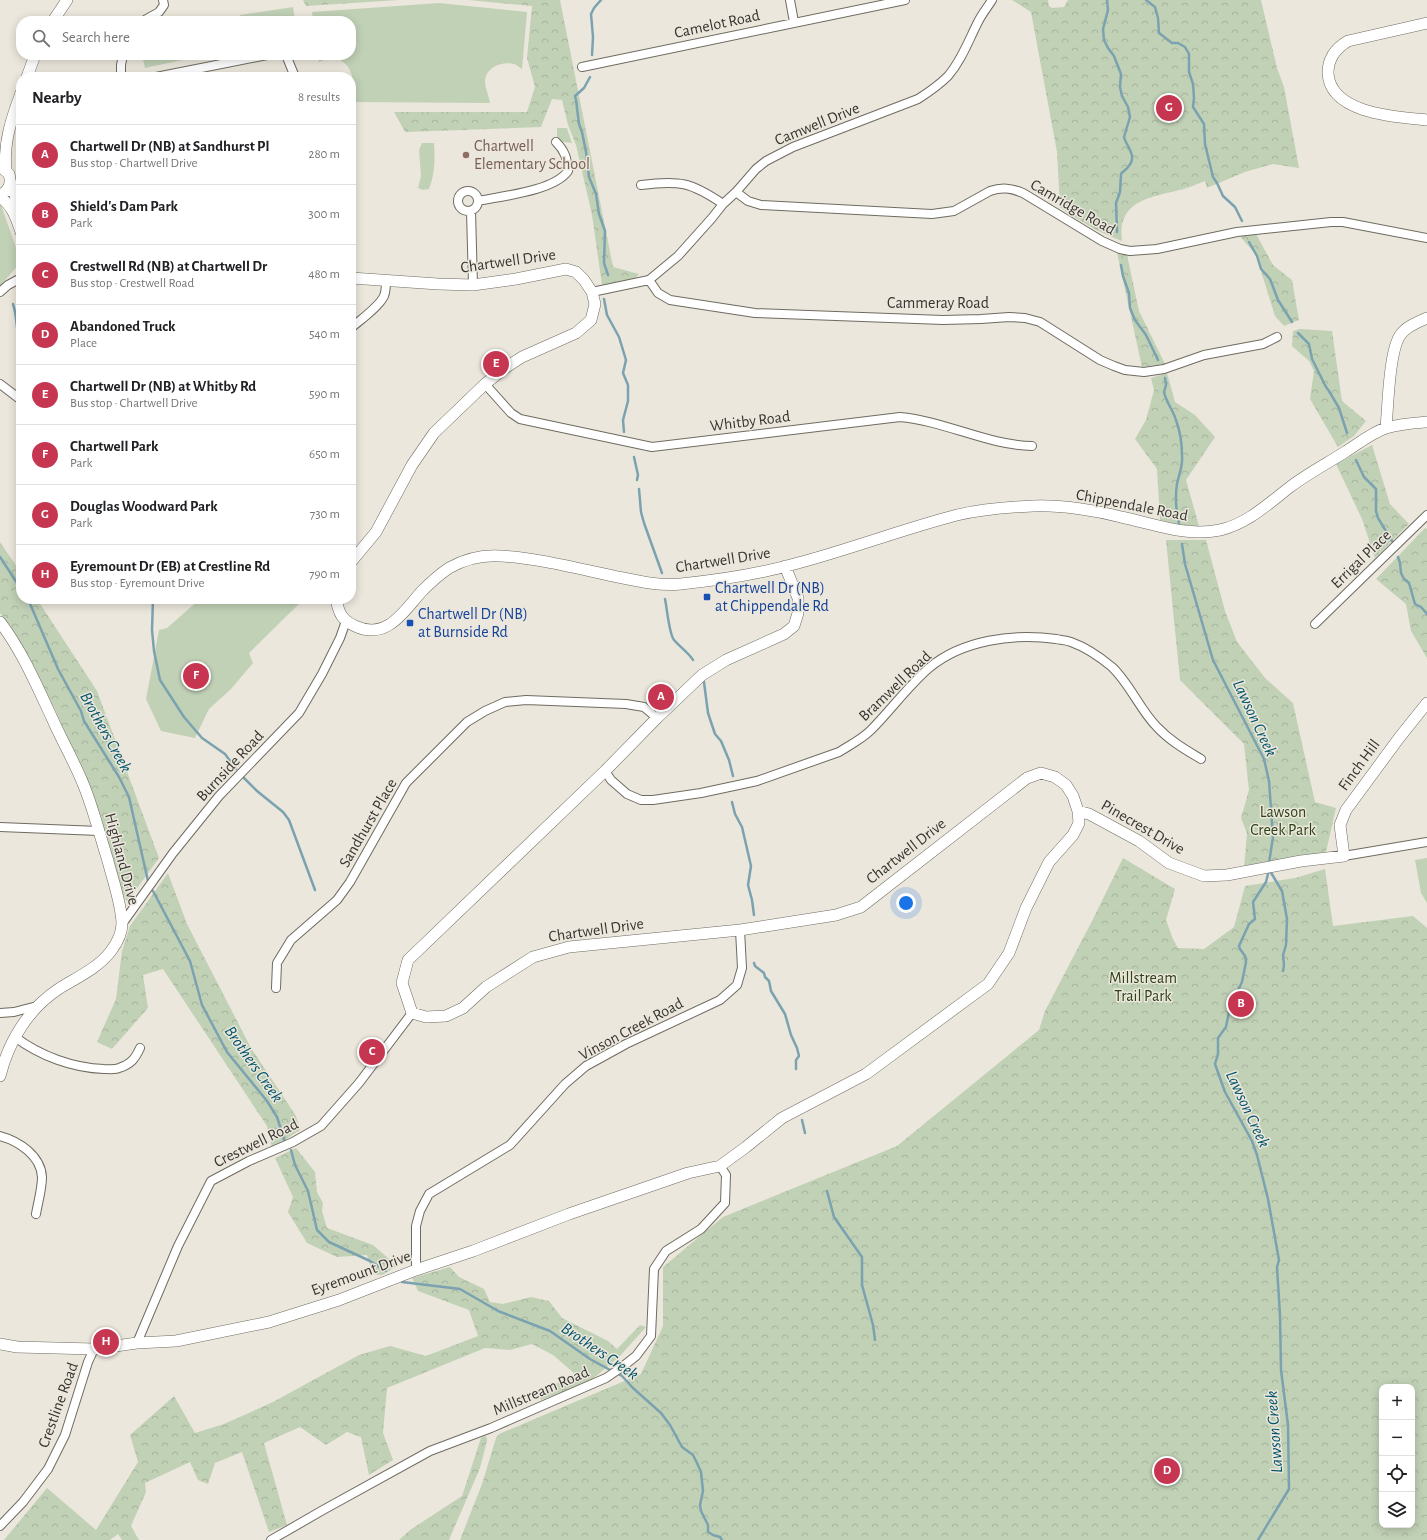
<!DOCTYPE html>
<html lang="en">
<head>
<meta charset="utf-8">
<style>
  body { margin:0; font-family:"Alegreya Sans",sans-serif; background:#f6f6f6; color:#202124 }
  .controls { position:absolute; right:12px; bottom:12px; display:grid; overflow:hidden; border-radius:8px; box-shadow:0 2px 10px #0003 }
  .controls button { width:36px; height:36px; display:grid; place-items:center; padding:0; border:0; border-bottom:1px solid #e0e0e0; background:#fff; color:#202124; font:20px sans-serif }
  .you { position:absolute; left:906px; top:903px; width:14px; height:14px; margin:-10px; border:3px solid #fff; border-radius:50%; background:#1a73e8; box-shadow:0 0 0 6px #1a73e833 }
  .badge { display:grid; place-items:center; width:26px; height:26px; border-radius:50%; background:#c63651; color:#fff; font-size:13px; font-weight:700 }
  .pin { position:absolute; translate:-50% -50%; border:2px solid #fff; box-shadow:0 1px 4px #0006 }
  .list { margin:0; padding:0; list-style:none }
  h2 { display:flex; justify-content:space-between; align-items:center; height:52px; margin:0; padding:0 16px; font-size:17px }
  h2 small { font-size:13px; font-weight:400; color:#757577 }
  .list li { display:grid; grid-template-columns:26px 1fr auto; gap:12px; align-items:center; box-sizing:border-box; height:60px; padding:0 16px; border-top:1px solid #e0e0e0 }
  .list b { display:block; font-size:15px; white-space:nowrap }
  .list p { margin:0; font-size:13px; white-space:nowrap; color:#757577 }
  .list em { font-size:13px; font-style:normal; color:#757577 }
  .icon { flex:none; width:22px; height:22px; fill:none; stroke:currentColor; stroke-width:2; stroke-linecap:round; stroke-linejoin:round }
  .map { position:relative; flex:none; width:1427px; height:1540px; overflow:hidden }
  .search { position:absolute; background:#fff; box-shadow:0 2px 10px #0003; left:16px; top:16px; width:340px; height:44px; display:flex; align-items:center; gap:10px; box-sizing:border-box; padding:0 14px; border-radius:16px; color:#757577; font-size:15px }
  .panel { position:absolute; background:#fff; box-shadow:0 2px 10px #0003; left:16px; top:72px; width:340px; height:532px; border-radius:16px }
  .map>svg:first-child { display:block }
</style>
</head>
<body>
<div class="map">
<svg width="1427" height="1540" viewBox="0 0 1427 1540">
  <defs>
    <pattern id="forest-crowns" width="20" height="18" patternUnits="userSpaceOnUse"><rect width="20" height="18" fill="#c1d1b6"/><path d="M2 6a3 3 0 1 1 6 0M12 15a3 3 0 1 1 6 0" fill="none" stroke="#a6b49d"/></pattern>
  </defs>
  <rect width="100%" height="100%" fill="#ece7dc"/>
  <path fill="#c1d1b6" d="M 439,3 L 527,12 L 522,69 C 520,68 517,65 514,64 C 502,61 486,67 485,81 C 485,88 489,96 490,103 L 351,102 C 351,95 353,89 353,83 C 353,71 345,58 331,58 C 327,58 322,61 319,62 L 318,55 L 351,55 L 351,21 L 313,21 L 312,12 Z
    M 293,7 L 295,21 L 241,21 L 240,15 Z
    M 142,55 L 206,55 L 145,68 Z
    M 557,128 L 567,128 L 572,143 L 557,141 Z
    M 422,143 L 434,143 C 435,159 435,174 429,189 L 423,190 L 418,188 L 421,176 L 419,150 Z
    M 0,202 L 21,262 L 0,286 Z
    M 200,599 L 306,599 L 304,599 L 249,653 L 253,663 L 231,689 L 209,709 L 195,738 L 161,731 L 146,699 L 159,630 L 167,628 Z
    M 1427,858 L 1427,903 L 1421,893 L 1415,860 Z"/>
  <path fill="url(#forest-crowns)" fill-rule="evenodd" d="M 303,0 L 399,0 L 306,6 Z
    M 468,0 L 560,0 L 613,267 L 639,274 L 635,279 L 602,285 L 592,215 L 576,145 L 568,125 L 562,100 L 552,99 L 541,127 L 405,132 L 394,112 L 527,112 L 535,87 L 527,58 L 532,6 Z
    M 1012,0 L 1048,0 L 1049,6 L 1052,8 L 1064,7 L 1068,0 L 1261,0 L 1277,68 L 1284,87 L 1299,168 L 1273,164 L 1245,172 L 1207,188 L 1205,181 C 1200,183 1195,185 1190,187 C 1161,197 1116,195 1122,241 C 1100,233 1079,221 1060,207 L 1057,152 L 1031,12 Z
    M 1256,234 L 1273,265 L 1292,280 L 1299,320 L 1284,326 L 1275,316 L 1256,255 L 1240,236 Z
    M 1117,253 L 1127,255 L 1139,311 L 1165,364 L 1142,367 Z
    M 1300,329 L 1332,331 L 1342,401 L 1366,421 L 1354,436 L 1338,447 L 1310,399 L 1314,371 L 1309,361 L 1292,346 L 1293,331 Z
    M 1167,373 L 1175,402 L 1195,415 L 1215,437 L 1186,480 L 1199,526 L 1182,525 L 1160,520 L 1157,469 L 1135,439 L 1146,420 L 1154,390 L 1151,378 Z
    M 1372,445 L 1390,504 L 1409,524 L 1375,558 L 1362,519 L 1336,464 Z
    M 1425,528 L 1427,529 L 1427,658 L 1411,631 L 1406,604 L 1376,579 Z
    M 1166,540 L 1206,540 L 1225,611 L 1237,642 L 1266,679 L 1293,703 L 1315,802 L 1336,808 L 1326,852 L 1244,868 L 1247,833 L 1241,818 L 1249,790 L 1244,744 L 1180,680 Z
    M 0,542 L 21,573 L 21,599 L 37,599 L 97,691 L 159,858 L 127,902 L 118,885 L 92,793 L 55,709 L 10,625 L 0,613 Z
    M 1123,858 L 1175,889 L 1166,920 L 1173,939 L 1178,948 L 1204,949 L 1234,927 L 1245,886 L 1295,878 L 1325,869 L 1333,926 L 1413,916 L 1427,928 L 1427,1540 L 460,1540 L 482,1484 L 496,1438 L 499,1434 L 641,1374 L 663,1326 L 663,1267 L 723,1217 L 897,1146 L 1039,1030 L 1045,1011 L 1092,921 ZM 1382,1387 L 1412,1387 L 1412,1525 L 1382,1525 Z
    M 168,873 L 187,924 L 251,1048 L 296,1116 L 300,1130 L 272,1148 L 267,1126 L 163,969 L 143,975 L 148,1008 L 112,1049 L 97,1042 L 116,999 L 122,951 L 130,926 Z
    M 296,1148 L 315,1172 L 317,1192 L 323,1203 L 322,1211 L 327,1228 L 373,1245 L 397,1266 L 382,1275 L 373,1274 L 367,1255 L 337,1257 L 307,1243 L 288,1212 L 293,1197 L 275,1158 Z
    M 450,1267 L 459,1277 L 484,1289 L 490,1302 L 503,1304 L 531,1297 L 549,1301 L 562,1318 L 608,1341 L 617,1349 L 640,1325 L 646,1327 L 620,1356 L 589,1382 L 541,1400 L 538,1393 L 575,1374 L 553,1355 L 532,1344 L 510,1350 L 485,1348 L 387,1388 L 383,1433 L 393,1460 L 369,1475 L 361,1437 L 347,1432 L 326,1445 L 300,1427 L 264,1443 L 287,1525 L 269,1532 L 242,1452 L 215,1463 L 208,1484 L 198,1480 L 190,1462 L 145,1483 L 146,1492 L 131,1526 L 139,1540 L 122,1540 L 118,1534 L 110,1540 L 4,1540 L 47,1488 L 96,1530 L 138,1462 L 130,1435 L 174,1396 L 195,1433 L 224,1424 L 273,1402 L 359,1355 L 390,1346 L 426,1356 L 478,1336 L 469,1310 L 418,1291 L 412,1278 Z
    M 485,1436 L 487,1438 L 487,1441 L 480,1468 L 449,1540 L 399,1540 L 410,1530 L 462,1496 L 481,1438 Z"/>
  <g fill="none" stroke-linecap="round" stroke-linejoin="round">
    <path stroke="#7ba2b0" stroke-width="2.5" d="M 1107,0 L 1108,10 L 1103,29 L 1104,40 L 1108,48 L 1114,56 L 1121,74 L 1120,87 L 1122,96 L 1128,107 L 1130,117 L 1124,137 C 1127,148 1138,156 1128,167 C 1126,170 1123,171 1121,174 L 1120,192 L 1116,203 L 1117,232
      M 1146,0 L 1155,7 L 1158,18 L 1159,33 L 1172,43 L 1178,43 L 1185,47 L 1189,54 L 1189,72 L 1193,84 L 1194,98 L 1193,107 L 1204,124 L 1205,144 L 1213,177 L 1217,183 L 1223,196 L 1235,207 L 1242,221
      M 592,55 L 593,37 L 591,14 L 594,8 L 601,0
      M 590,77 L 584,88 L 575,96 L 576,100 L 579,124 L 582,132 L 586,152 L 589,177 L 596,194 L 599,214 L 605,231 L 604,263 L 608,275
      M 1249,242 L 1257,256 L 1261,269 L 1270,279 L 1278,300 L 1292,322
      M 1121,265 L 1123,276 L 1129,293 L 1130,308 L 1135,320 L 1146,335 L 1158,360
      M 604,299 L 607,315 L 619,337 L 626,360 L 623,373 L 628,385 L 628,401 L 623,420 L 624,432
      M 13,304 C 18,319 16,335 21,349
      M 1298,333 L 1309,344 L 1312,359 L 1326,387 L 1329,391 L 1339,408 L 1347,433
      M 1165,378 L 1166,385 L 1164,392 C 1166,402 1173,410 1176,420 C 1180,431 1182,444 1182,456 C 1183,466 1179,474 1177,484 C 1175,497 1176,511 1179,524
      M 634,457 L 638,475 L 637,480
      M 1356,460 L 1364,477 L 1376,489 L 1376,511 L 1378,518 L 1392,541
      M 639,489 L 641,512 L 644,523 L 662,573
      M 1182,544 L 1185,564 L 1213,660 L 1264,759 L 1269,781 L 1273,837 L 1269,863
      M 0,557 L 21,589
      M 1398,557 L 1400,563 L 1401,573 L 1404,579 L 1409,583 L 1415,604 L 1421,607 L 1427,614
      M 28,599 L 58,669 L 81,711 L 84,721 L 119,777 L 129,797 L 148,881
      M 153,599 L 152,630 L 154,651 L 160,680 L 184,717 L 202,738 L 225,754 L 236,769
      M 665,599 C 667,608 669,634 674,640 C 680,647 689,653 693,660
      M 704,682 L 708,713 L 715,734 L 721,741 L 729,760 L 733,776
      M 241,775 L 257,791 L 283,812 L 289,820 L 315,890
      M 732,802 L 735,814 L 742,827 L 751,866 L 748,885 L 752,900 L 754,915
      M 1270,871 L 1282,891 L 1287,919 L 1286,945 L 1283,955 L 1284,965 L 1283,971
      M 153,891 L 190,961 L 202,1005 L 227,1052 L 267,1101 L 277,1117 L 285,1142
      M 754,963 L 755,966 L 764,973 L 765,977 L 769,981 L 771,991 L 785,1014 L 791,1035 L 797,1048 L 799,1056 L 796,1060 L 796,1069
      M 802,1120 L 805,1133
      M 291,1150 L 295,1165 L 308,1191 L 317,1230 L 329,1242 L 370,1261 L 386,1271
      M 827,1191 L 834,1217 L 862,1257 L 862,1285 L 873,1325 L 875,1340
      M 402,1282 L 460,1289 L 498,1311 L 550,1331 L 590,1359 L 612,1371
      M 617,1373 L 622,1376 L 633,1388 L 661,1413 L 670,1425 L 682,1447 L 693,1455 L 697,1463 L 701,1472 L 703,1491 L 700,1505 L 701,1511 L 708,1525 L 708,1532 L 713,1535 L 720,1537 L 722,1540
      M 1258,1540 L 1289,1489 L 1288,1425 L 1281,1370 L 1280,1315 L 1277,1267 L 1279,1260 L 1268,1199 L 1257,1155 L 1252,1141 L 1225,1092 L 1215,1064 L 1218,1054 L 1218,1038 L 1226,1027 L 1230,1007 L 1242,982 L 1246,962 L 1245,956 L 1240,949 L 1239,946 L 1249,924 L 1255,919 L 1253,902 L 1266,882 L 1269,870"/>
    <g stroke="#6f6b61" stroke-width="10">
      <path id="street" d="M 790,0 L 794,22
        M 143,21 L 159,12 L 164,5 L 163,0
        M 286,55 L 295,77
        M 582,67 L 905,0
        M 121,77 L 121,65 L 123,55
        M 156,77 L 267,55
        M 641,185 C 679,180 691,182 723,204
        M458 201a10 10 0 1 1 20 0a10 10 0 1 1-20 0Z
        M 736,192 L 748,201 L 761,205 L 932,214 L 954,211 L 990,191 C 1002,187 1011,188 1023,193 L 1102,241 L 1120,249 L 1130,251 L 1157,249 L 1237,232 L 1331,222 L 1343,222 L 1427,238
        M 478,201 C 502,196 554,191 568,171 C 567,158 565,151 556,142
        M 471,211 L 473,285
        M 649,280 L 658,293 L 670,300 L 755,313 L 943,320 L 981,319 L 1009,317 L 1025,318 L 1040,322 L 1100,360 L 1114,366 L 1125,370 L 1144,372 L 1164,369 L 1204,355 L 1263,344 L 1277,337
        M 649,280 L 678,256 L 712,218 L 723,204 L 736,192 L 756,169 L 766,161 L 793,147 L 918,99 C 929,92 939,85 948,76 C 961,61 968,42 977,24 C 981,15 987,8 992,0
        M 0,292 L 8,285 L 21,278
        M 592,292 L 649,280
        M 351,328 C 360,320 379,307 384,296 C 386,291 386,285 386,280
        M 0,384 L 21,400
        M 485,384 L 511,413 L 520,419 L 652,447 L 900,417 C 945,421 987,445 1032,446
        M 1315,624 L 1427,515
        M 605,771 L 611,780 L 627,794 L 641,800 L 653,800 L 701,793 L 757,781 L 839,752 C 850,745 862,739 871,730 C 891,710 908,686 929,668 C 962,640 1014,633 1056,639 C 1060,640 1066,640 1071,642 C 1085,647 1100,657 1112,667 C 1130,684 1140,710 1157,727 C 1170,741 1186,750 1201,759
        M 0,827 L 99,831
        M 1344,856 L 1427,842
        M 122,924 L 173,853 L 219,796 L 299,713 L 322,674 L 340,638 L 346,621
        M 276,988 L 277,963 L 291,940 L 337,900 L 350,882 L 406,783 L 467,722 L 485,711 L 505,702 L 526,700 L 626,704 L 644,707 L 657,718
        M 0,1013 L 14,1012 L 37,1006
        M 15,1037 C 40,1056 73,1068 104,1069 C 109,1069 115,1070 119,1068 C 131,1064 135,1059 140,1048
        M 0,1136 C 19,1141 41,1156 42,1177 C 42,1189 38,1202 36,1214
        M 416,1270 L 416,1226 L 420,1211 L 429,1194 L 510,1145 L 565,1084 L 586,1066 L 626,1044 L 720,1000 L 737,985 L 742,968 L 740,930
        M 137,1343 L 178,1246 L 211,1181 L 249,1161 L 293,1142 L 321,1126 L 359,1083 L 412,1013
        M 0,1526 L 23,1502 L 48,1469 L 65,1435 L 88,1362 L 94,1349
        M 271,1540 L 323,1510 L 430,1451 L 491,1428 L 546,1404 L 606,1378 L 622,1367 L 636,1356 L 651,1336 L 654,1269 L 666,1251 L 701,1229 L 725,1203 L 726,1175 L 720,1166"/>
    </g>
    <g stroke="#6f6b61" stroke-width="12">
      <path id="secondary" d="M 53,21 L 67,0
        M 1427,23 L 1348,41 C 1336,48 1328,58 1328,73 C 1330,114 1397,117 1427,120
        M 27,77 L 35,55
        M 6,170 C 3,143 12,117 21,93
        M 11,183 L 19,207 L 21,218
        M 0,195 C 9,191 12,183 9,174 L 1,167
        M 0,197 C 13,206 16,218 21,232
        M 351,278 L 438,284 L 473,285 L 516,279 L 566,269 L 576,272 L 584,280 L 592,292 L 595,304 L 591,320 L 576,333 L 522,357 L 505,368 L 485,384 L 434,433 L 412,465 L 376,532 L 351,562
        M 1386,428 C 1388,407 1389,349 1401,334 C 1407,326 1418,322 1427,318
        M 336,599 C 339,614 342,620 355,626 C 387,641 404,611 422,591 C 430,583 440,574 449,568 C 465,559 482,555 500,556 C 540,558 583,570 623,578 C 642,582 661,586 681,584 C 720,580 760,574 798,563 C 851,549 903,529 957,515 C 982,509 1008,507 1033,506 C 1061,505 1095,510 1121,517 C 1155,524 1186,537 1220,530 C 1247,524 1268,504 1290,487 C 1307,474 1326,464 1345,452 C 1358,444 1371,433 1386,428 C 1399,424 1414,423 1427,422
        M 0,622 C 22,651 36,684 52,718 C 62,741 75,763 84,786 C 94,811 100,836 108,861 C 113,881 121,902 122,923 C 122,933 117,943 111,951 C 98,968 78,977 60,988 C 29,1008 9,1040 0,1076
        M 1078,811 L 1089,814 L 1139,841 L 1169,863 L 1204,876 L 1227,875 L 1301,861 L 1344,856 L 1340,825 L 1346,810 L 1399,738 L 1427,703
        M 0,1344 L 17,1347 L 94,1349 L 137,1343 L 176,1341 L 269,1322 L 339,1300 L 416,1270 L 473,1251 L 569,1214 L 688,1173 L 720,1166 L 746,1147 L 782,1118 L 866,1074 L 988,984 L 1009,953 L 1026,908 L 1049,862 L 1073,835 L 1079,823 L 1078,811 L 1073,796 L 1066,785 L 1055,777 L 1041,773 L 1027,778 L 861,907 L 836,915 L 740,930 L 569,947 L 533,957 L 486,987 L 463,1008 L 446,1016 L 426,1017 L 412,1013 L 402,983 L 408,960 L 605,771 L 657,718 L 702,675 L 726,660 L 784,634 L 794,626 L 798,613 L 798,598 L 785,566"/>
    </g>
    <use href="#street" stroke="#fff" stroke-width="8"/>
    <use href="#secondary" stroke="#fff" stroke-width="11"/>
  </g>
  <circle fill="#8d6e63" stroke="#ece7dc" stroke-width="1.5" cx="466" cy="155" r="4"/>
  <g fill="#1a4fb4" stroke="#ece7dc" stroke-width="1.5">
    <rect x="703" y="593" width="8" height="8" rx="2"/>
    <rect x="406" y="619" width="8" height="8" rx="2"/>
  </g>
  <g text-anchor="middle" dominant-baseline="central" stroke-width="3" stroke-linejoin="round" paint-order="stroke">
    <g font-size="16" fill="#363531" stroke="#ece7dc">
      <text transform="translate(717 24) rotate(-12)">Camelot Road</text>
      <text transform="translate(817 124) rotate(-22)">Camwell Drive</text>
      <text transform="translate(1073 207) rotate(30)">Camridge Road</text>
      <text transform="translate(508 261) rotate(-8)">Chartwell Drive</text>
      <text x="938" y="303">Cammeray Road</text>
      <text transform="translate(750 421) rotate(-7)">Whitby Road</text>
      <text transform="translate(1132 505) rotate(11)">Chippendale Road</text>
      <text transform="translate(1361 559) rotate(-44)">Errigal Place</text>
      <text transform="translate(723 560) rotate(-9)">Chartwell Drive</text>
      <text transform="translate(895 686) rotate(-44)">Bramwell Road</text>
      <text transform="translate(1359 765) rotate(-54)">Finch Hill</text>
      <text transform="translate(230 766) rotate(-47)">Burnside Road</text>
      <text transform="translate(368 823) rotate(-60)">Sandhurst Place</text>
      <text transform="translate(1143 827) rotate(30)">Pinecrest Drive</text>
      <text transform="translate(906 851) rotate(-38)">Chartwell Drive</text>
      <text transform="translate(122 859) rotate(75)">Highland Drive</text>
      <text transform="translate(596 930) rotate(-8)">Chartwell Drive</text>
      <text transform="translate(631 1029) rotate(-28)">Vinson Creek Road</text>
      <text transform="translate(256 1143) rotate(-26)">Crestwell Road</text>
      <text transform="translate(361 1273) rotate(-20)">Eyremount Drive</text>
      <text transform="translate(541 1391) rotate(-23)">Millstream Road</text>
      <text transform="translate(58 1405) rotate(-70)">Crestline Road</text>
    </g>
    <g font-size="16" fill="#785e54" stroke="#ece7dc" text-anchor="start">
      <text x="474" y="146">Chartwell<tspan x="474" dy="18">Elementary School</tspan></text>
    </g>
    <g font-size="16" fill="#164399" stroke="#ece7dc" text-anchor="start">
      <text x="715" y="588">Chartwell Dr (NB)<tspan x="715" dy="18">at Chippendale Rd</tspan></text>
      <text x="418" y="614">Chartwell Dr (NB)<tspan x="418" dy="18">at Burnside Rd</tspan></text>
    </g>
    <g font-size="16" fill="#2b4315" stroke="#ece7dc">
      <text x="1283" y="812">Lawson<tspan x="1283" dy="18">Creek Park</tspan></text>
      <text x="1143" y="978">Millstream<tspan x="1143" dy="18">Trail Park</tspan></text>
    </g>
    <g font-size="17" font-style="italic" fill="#00546a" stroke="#ece7dc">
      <text transform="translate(1255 718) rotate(65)">Lawson Creek</text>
      <text transform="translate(106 732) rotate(61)">Brothers Creek</text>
      <text transform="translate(254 1064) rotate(55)">Brothers Creek</text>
      <text transform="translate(1248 1109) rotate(65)">Lawson Creek</text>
      <text transform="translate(600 1351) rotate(34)">Brothers Creek</text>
      <text transform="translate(1274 1432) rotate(-94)">Lawson Creek</text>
    </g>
  </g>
</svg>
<div class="controls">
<button>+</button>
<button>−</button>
<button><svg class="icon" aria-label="locate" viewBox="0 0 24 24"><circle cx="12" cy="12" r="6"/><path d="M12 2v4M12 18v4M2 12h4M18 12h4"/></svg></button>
<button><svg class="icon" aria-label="layers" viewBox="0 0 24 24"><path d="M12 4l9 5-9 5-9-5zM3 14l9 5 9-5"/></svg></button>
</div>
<div class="you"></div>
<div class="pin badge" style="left:661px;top:697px">A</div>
<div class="pin badge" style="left:1241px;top:1004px">B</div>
<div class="pin badge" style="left:372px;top:1052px">C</div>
<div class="pin badge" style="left:1167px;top:1471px">D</div>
<div class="pin badge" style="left:496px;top:364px">E</div>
<div class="pin badge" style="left:196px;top:676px">F</div>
<div class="pin badge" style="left:1169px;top:108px">G</div>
<div class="pin badge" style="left:106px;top:1342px">H</div>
<div class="search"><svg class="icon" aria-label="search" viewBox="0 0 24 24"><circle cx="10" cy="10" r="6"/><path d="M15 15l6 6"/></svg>Search here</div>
<section class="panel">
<h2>Nearby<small>8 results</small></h2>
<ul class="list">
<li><span class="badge">A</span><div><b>Chartwell Dr (NB) at Sandhurst Pl</b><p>Bus stop · Chartwell Drive</p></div><em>280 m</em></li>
<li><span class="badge">B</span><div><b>Shield's Dam Park</b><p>Park</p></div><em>300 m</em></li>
<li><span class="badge">C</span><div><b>Crestwell Rd (NB) at Chartwell Dr</b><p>Bus stop · Crestwell Road</p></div><em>480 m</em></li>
<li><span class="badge">D</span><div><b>Abandoned Truck</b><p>Place</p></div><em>540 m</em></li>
<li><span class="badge">E</span><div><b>Chartwell Dr (NB) at Whitby Rd</b><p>Bus stop · Chartwell Drive</p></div><em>590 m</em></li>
<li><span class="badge">F</span><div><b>Chartwell Park</b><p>Park</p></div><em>650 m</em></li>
<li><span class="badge">G</span><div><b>Douglas Woodward Park</b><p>Park</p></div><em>730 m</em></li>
<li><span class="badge">H</span><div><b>Eyremount Dr (EB) at Crestline Rd</b><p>Bus stop · Eyremount Drive</p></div><em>790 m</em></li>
</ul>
</section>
</div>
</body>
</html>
